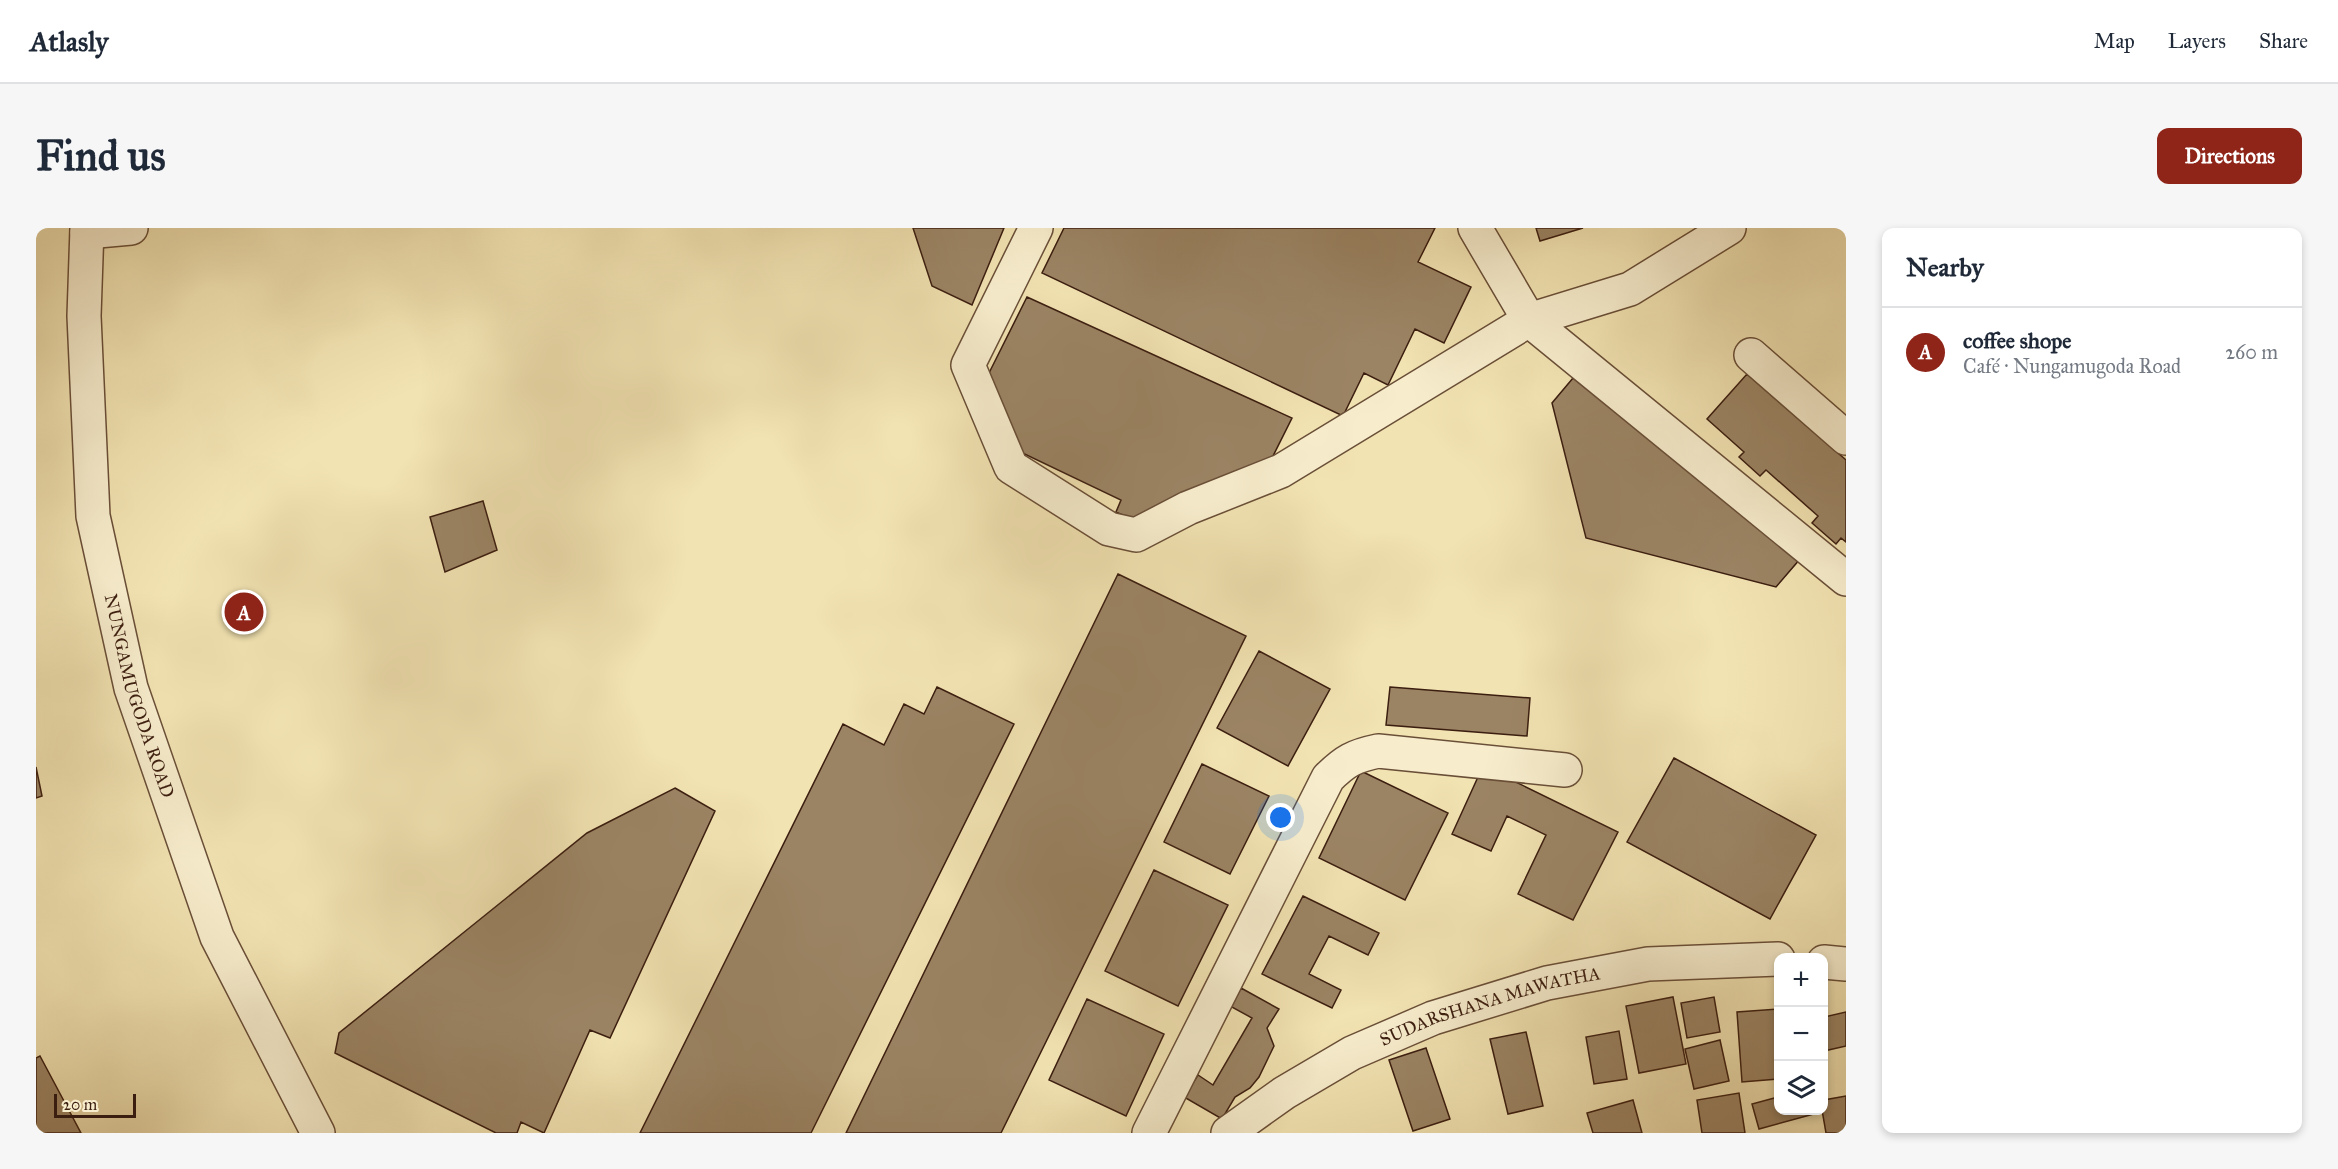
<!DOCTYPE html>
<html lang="en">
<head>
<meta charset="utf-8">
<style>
  body { margin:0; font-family:"IM FELL Great Primer",serif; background:#f6f6f7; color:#1f2937 }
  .controls { position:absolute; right:18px; bottom:18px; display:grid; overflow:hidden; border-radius:12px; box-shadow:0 3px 9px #0003 }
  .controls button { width:54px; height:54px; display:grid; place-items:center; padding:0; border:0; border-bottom:2px solid #e0e1e3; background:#fff; color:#1f2937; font:30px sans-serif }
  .scale { position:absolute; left:18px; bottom:15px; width:82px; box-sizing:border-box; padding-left:6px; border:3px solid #3c1e10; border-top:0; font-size:16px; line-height:21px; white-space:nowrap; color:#3c1e10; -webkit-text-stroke:4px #f7edcd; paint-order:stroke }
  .you { position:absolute; left:1245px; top:590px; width:21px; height:21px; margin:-15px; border:4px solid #fff; border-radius:50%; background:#1a73e8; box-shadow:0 0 0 9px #1a73e833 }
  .badge { display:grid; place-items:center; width:39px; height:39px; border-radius:50%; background:#8f2418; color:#fff; font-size:20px; font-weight:700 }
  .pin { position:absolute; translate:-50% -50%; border:3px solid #fff; box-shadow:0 2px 6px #0006 }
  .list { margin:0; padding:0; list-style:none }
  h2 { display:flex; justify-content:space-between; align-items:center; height:78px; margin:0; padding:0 24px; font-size:26px }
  h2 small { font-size:20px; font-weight:400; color:#747a83 }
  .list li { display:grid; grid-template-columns:39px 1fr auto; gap:18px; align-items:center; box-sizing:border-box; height:90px; padding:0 24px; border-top:2px solid #e0e1e3 }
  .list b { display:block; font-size:22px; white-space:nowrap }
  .list p { margin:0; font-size:20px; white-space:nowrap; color:#747a83 }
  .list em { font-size:20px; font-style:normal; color:#747a83 }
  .icon { flex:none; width:33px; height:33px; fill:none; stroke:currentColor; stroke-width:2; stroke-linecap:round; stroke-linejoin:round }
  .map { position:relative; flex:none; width:1810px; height:905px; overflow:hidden; border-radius:12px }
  header { display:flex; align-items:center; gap:36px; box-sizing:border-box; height:84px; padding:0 30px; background:#fff; border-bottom:2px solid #e0e1e3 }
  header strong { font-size:28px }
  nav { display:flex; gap:33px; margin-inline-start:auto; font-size:21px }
  .intro { display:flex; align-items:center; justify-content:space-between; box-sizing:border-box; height:144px; padding:0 36px }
  h1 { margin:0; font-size:42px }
  .button { padding:15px 27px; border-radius:12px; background:#8f2418; color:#fff; font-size:21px; font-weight:700 }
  main { display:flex; gap:36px; padding:0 36px }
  aside { flex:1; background:#fff; border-radius:12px; box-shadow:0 3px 9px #0003 }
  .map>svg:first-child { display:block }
</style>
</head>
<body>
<header>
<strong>Atlasly</strong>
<nav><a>Map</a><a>Layers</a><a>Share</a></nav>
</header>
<div class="intro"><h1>Find us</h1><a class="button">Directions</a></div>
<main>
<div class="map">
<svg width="1810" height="905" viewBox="0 0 1810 905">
  <rect width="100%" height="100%" fill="#f2e3b2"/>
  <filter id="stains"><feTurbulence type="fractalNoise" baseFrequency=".00333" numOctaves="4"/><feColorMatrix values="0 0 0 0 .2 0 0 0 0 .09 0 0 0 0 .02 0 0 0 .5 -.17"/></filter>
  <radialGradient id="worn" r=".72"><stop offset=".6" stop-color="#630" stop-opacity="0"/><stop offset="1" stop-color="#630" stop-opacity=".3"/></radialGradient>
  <path fill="#9b8464" stroke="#3c1e10" stroke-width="1.5" d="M 877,0 L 968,0 L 936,77 L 896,58 Z
    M 1028,0 L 1399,0 L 1382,34 L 1435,59 L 1408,115 L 1379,101 L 1352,157 L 1328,145 L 1307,188 L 1006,45 Z
    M 1500,0 L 1547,0 L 1504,13 Z
    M 991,69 L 1256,190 L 1232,238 L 1107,297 L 1080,284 L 1085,272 L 974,219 L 948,155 Z
    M 1711,146 L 1810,232 L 1810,314 L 1805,310 L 1800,316 L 1776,295 L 1782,288 L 1730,242 L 1724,248 L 1703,229 L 1708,224 L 1671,191 Z
    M 1537,150 L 1764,331 L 1740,359 L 1550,310 L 1516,175 Z
    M 447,273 L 461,322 L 409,344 L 394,289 Z
    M 1082,346 L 1210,408 L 965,905 L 810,905 Z
    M 1223,423 L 1294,461 L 1252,538 L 1181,500 Z
    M 901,459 L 978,496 L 775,905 L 604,905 L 807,496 L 848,517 L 868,476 L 888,486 Z
    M 1354,459 L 1494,470 L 1491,508 L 1350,497 Z
    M 1638,530 L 1780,607 L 1734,691 L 1591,614 Z
    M 1166,536 L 1233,568 L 1194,646 L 1128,614 Z
    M 1447,538 L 1582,604 L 1537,692 L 1482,666 L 1510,607 L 1471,588 L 1455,623 L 1416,606 Z
    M 0,539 L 6,568 L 0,570 Z
    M 1325,543 L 1412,585 L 1369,672 L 1283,630 Z
    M 639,560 L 679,583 L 574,810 L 554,802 L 508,905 L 485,894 L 481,905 L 460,905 L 299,825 L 303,805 L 551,605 Z
    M 1118,642 L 1192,677 L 1142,778 L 1069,743 Z
    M 1267,668 L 1343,705 L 1332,727 L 1293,708 L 1273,746 L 1305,762 L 1296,780 L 1226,746 Z
    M 1205,760 L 1243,781 L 1231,800 L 1238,818 L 1223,849 L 1214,860 L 1199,869 L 1186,891 L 1148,869 L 1162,847 L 1177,857 L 1216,790 L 1194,778 Z
    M 1637,769 L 1650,836 L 1603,845 L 1590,778 Z
    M 1678,769 L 1684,804 L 1651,810 L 1645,775 Z
    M 1051,771 L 1128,806 L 1090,888 L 1013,852 Z
    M 1742,781 L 1742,851 L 1706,854 L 1701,784 Z
    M 1810,784 L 1810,818 L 1788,823 L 1788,789 Z
    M 1583,803 L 1591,851 L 1558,856 L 1550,809 Z
    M 1490,804 L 1507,878 L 1472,886 L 1454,811 Z
    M 1684,812 L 1693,853 L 1658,861 L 1649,821 Z
    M 1390,820 L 1414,891 L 1377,903 L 1353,832 Z
    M 4,828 L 45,905 L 0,905 L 0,830 Z
    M 1703,865 L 1709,905 L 1666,905 L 1661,872 Z
    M 1810,868 L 1810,905 L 1790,905 L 1786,882 L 1788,872 Z
    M 1742,869 L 1742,882 L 1785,884 L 1723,901 L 1716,876 Z
    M 1597,872 L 1606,905 L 1557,905 L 1551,885 Z"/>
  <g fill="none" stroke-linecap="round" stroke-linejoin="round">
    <g stroke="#6a4f38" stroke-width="36">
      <g id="minor">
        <path id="s1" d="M 51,0 L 48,88 L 57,288 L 95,460 L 181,709 L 282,905"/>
        <path d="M 1000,0 L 932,137 L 975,239 L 1073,301 L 1100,307 L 1152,280 L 1245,243 L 1493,92 L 1594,61 L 1693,0"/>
        <path d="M 1439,0 L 1493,92 L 1810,351"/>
        <path d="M 51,4 L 95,0"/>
        <path d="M 1715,127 L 1810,210"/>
        <path d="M 1788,734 L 1810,736"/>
        <path d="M 1113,905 L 1292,550 C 1309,533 1318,528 1342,523 L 1529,542"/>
        <path id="s2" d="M 1192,905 L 1248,865 L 1316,825 L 1397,790 L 1511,755 L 1612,736 L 1742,731"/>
      </g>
    </g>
    <use href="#minor" stroke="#f7edcd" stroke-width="33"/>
  </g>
  <g text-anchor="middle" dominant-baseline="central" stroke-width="6" stroke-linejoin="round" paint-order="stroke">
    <g font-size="18" fill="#3c1e10" stroke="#f7edcd">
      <text stroke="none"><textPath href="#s1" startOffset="474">NUNGAMUGODA ROAD</textPath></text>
      <text stroke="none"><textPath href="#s2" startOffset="294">SUDARSHANA MAWATHA</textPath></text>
    </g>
  </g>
  <rect width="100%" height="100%" filter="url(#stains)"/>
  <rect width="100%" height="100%" fill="url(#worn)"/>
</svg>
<div class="controls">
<button>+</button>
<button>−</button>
<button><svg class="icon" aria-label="layers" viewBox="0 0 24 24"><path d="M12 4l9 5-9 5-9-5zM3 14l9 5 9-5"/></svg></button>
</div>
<div class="scale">20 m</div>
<div class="you"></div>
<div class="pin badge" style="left:208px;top:384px">A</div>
</div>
<aside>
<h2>Nearby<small></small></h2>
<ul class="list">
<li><span class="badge">A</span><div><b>coffee shope</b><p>Café · Nungamugoda Road</p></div><em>260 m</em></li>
</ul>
</aside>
</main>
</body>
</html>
